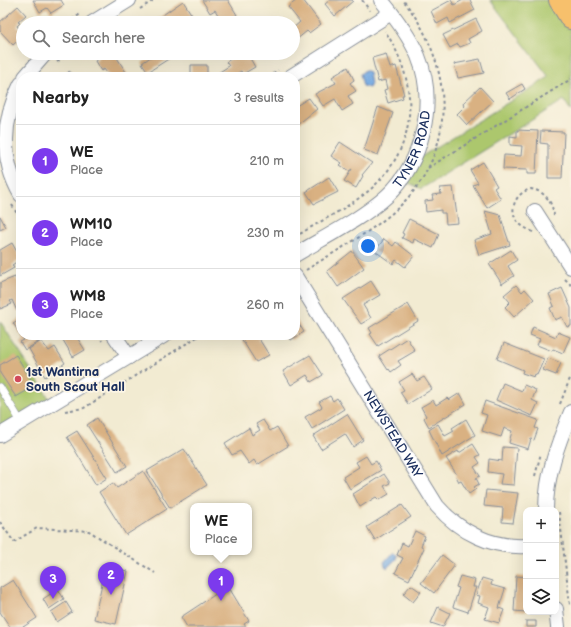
<!DOCTYPE html>
<html lang="en">
<head>
<meta charset="utf-8">
<style>
  body { margin:0; font-family:"Balsamiq Sans",sans-serif; background:#f2f2f2; color:#222 }
  .controls { position:absolute; right:12px; bottom:12px; display:grid; overflow:hidden; border-radius:8px; box-shadow:0 4px 16px #0002 }
  .controls button { width:36px; height:36px; display:grid; place-items:center; padding:0; border:0; border-bottom:1px solid #e0e0e0; background:#fff; color:#222; font:20px sans-serif }
  .you { position:absolute; left:368px; top:246px; width:14px; height:14px; margin:-10px; border:3px solid #fff; border-radius:50%; background:#1a73e8; box-shadow:0 0 0 6px #1a73e833 }
  .badge { display:grid; place-items:center; width:26px; height:26px; border-radius:50%; background:#7c3aed; color:#fff; font-size:13px; font-weight:700 }
  .pin { position:absolute; translate:-50% -33px; filter:drop-shadow(0 1px 2px #0008) }
  .pin::after { content:''; position:absolute; top:21px; width:14px; height:12px; background:inherit; clip-path:polygon(0 0,100% 0,50% 100%) }
  .popup { position:absolute; left:190px; top:503px; width:62px; height:52px; box-sizing:border-box; display:grid; place-content:center; border-radius:8px; background:#fff; filter:drop-shadow(0 1px 3px #0005); font-size:13px; white-space:nowrap; color:#767676 }
  .popup b { font-size:15px; color:#222 }
  .popup::after { content:''; position:absolute; left:50%; top:100%; margin-left:-8px; border:8px solid transparent; border-top-color:#fff }
  .list { margin:0; padding:0; list-style:none }
  h2 { display:flex; justify-content:space-between; align-items:center; height:52px; margin:0; padding:0 16px; font-size:17px }
  h2 small { font-size:13px; font-weight:400; color:#767676 }
  .list li { display:grid; grid-template-columns:26px 1fr auto; gap:12px; align-items:center; box-sizing:border-box; height:72px; padding:0 16px; border-top:1px solid #e0e0e0 }
  .list b { display:block; font-size:15px; white-space:nowrap }
  .list p { margin:0; font-size:13px; white-space:nowrap; color:#767676 }
  .list em { font-size:13px; font-style:normal; color:#767676 }
  .icon { flex:none; width:22px; height:22px; fill:none; stroke:currentColor; stroke-width:2; stroke-linecap:round; stroke-linejoin:round }
  .map { position:relative; flex:none; width:571px; height:627px; overflow:hidden }
  .search { position:absolute; background:#fff; box-shadow:0 4px 16px #0002; left:16px; top:16px; width:284px; height:44px; display:flex; align-items:center; gap:10px; box-sizing:border-box; padding:0 14px; border-radius:22px; color:#767676; font-size:15px }
  .panel { position:absolute; background:#fff; box-shadow:0 4px 16px #0002; left:16px; top:72px; width:284px; height:268px; border-radius:16px }
  .map>svg:first-child { display:block }
</style>
</head>
<body>
<div class="map">
<svg width="571" height="627" viewBox="0 0 571 627">
  <rect width="100%" height="100%" fill="#fcf5e5"/>
  <filter id="ink" filterUnits="userSpaceOnUse"><feTurbulence type="fractalNoise" baseFrequency=".025" numOctaves="2"/><feDisplacementMap in="SourceGraphic" scale="8" xChannelSelector="R" yChannelSelector="G"/><feConvolveMatrix kernelMatrix="1 2 1 2 8 2 1 2 1" color-interpolation-filters="sRGB"/></filter>
  <filter id="wash" filterUnits="userSpaceOnUse"><feTurbulence type="fractalNoise" baseFrequency=".012" numOctaves="4" result="noise"/><feDisplacementMap in="SourceGraphic" scale="16" xChannelSelector="R" yChannelSelector="G"/><feGaussianBlur stdDeviation="0.9" result="paint"/><feColorMatrix in="noise" values="0 0 0 0 0 0 0 0 0 0 0 0 0 0 0 0 0 1.4 0 .05"/><feComposite in="paint" operator="in"/></filter>
  <g filter="url(#wash)">
    <rect width="100%" height="100%" fill="#f2ebd2"/>
    <path fill="#acc76d" stroke="#647b66" d="M 490,0 L 560,0 L 571,18 L 571,111 L 564,100 L 421,189 L 401,179 L 411,163 L 549,77 Z
      M 0,321 L 52,403 L 0,435 Z"/>
    <path fill="#75a9e1" stroke="#486ca0" d="M 365,70 L 369,72 L 371,84 L 369,88 L 363,86 L 360,74 Z
      M 393,552 L 396,555 L 396,559 L 387,568 L 385,566 L 384,562 Z"/>
    <g id="blocks">
      <path fill="#d9b182" d="M 33,0 L 61,0 L 64,5 L 51,13 L 47,8 L 40,12 Z
        M 202,0 L 228,0 L 237,15 L 223,23 L 215,10 L 210,13 Z
        M 297,0 L 303,0 L 321,24 L 309,33 L 307,31 L 296,40 L 293,36 L 293,28 L 300,22 L 288,7 Z
        M 330,0 L 352,0 L 353,1 L 335,16 L 325,4 Z
        M 451,0 L 454,5 L 463,0 L 470,0 L 475,10 L 450,23 L 448,18 L 437,24 L 431,11 Z
        M 183,1 L 197,23 L 178,23 L 176,20 L 172,23 L 159,23 L 157,19 Z
        M 18,6 L 26,15 L 18,22 L 20,23 L 17,26 L 23,33 L 23,36 L 13,45 L 0,31 L 0,22 Z
        M 476,19 L 482,31 L 468,39 L 470,43 L 460,47 L 458,44 L 450,48 L 443,35 Z
        M 104,53 L 114,53 L 129,77 L 110,77 L 104,69 L 101,71 L 95,61 L 98,59 L 97,57 Z
        M 150,53 L 167,53 L 170,58 L 148,72 L 142,63 L 152,56 Z
        M 232,53 L 247,53 L 255,67 L 243,74 L 241,71 L 232,77 L 221,77 L 218,73 L 229,66 L 226,62 L 234,57 Z
        M 254,53 L 274,53 L 274,55 L 255,58 Z
        M 386,54 L 390,68 L 396,66 L 404,95 L 402,95 L 403,98 L 388,103 L 384,90 L 387,89 L 385,80 L 378,82 L 372,58 Z
        M 480,59 L 484,73 L 458,78 L 454,64 Z
        M 191,65 L 207,65 L 207,77 L 191,77 Z
        M 348,67 L 354,80 L 350,83 L 356,91 L 348,96 L 353,104 L 342,111 L 335,99 L 323,106 L 315,94 L 336,83 L 332,77 Z
        M 69,71 L 77,77 L 65,77 Z
        M 522,84 L 525,89 L 510,99 L 506,93 Z
        M 480,87 L 493,101 L 467,125 L 457,114 L 465,106 L 463,103 Z
        M 309,98 L 317,109 L 297,125 L 295,123 L 296,106 Z
        M 378,107 L 393,113 L 378,155 L 364,150 Z
        M 517,130 L 538,131 L 536,174 L 527,174 L 527,170 L 503,169 L 504,155 L 521,156 L 522,146 L 510,145 L 510,136 L 517,137 Z
        M 541,131 L 564,132 L 562,178 L 548,178 L 548,144 L 540,143 Z
        M 340,142 L 372,163 L 362,175 L 363,176 L 356,188 L 344,181 L 352,169 L 349,171 L 340,165 L 342,163 L 331,156 Z
        M 483,162 L 497,186 L 494,188 L 501,199 L 487,208 L 473,185 L 478,183 L 470,170 Z
        M 329,177 L 338,192 L 314,204 L 306,192 Z
        M 453,187 L 458,223 L 446,224 L 445,213 L 441,213 L 441,210 L 426,212 L 425,201 L 433,200 L 432,195 L 441,194 L 440,188 Z
        M 485,211 L 500,215 L 510,245 L 479,255 L 474,240 L 492,234 Z
        M 0,216 L 6,227 L 0,230 Z
        M 409,219 L 439,234 L 433,248 L 414,239 L 413,243 L 402,238 L 404,234 L 402,233 Z
        M 384,239 L 393,246 L 396,242 L 414,256 L 405,267 L 396,260 L 393,264 L 375,251 Z
        M 12,243 L 21,259 L 12,265 L 14,268 L 0,276 L 0,250 Z
        M 511,250 L 517,260 L 508,266 L 514,276 L 502,284 L 489,264 Z
        M 352,251 L 364,268 L 338,287 L 327,271 Z
        M 15,277 L 17,281 L 21,280 L 21,309 L 17,311 L 12,300 L 10,301 L 12,304 L 0,309 L 0,283 Z
        M 371,281 L 380,295 L 363,305 L 371,318 L 361,324 L 343,299 Z
        M 516,285 L 522,292 L 525,289 L 534,299 L 514,317 L 505,307 L 510,302 L 504,295 Z
        M 562,288 L 571,308 L 571,326 L 567,327 L 562,317 L 555,320 L 550,308 L 554,306 L 549,294 Z
        M 408,304 L 418,321 L 378,346 L 370,334 L 372,333 L 369,328 Z
        M 21,318 L 21,335 L 41,335 L 43,339 L 25,350 L 20,342 L 24,340 L 13,323 Z
        M 295,318 L 304,332 L 291,340 L 288,335 L 295,335 Z
        M 533,327 L 556,337 L 558,332 L 570,337 L 563,353 L 553,349 L 552,351 L 537,345 L 540,339 L 530,335 Z
        M 60,335 L 84,335 L 78,339 L 85,350 L 73,357 Z
        M 239,335 L 265,335 L 259,339 L 269,355 L 256,362 Z
        M 407,338 L 415,351 L 398,361 L 401,365 L 391,372 L 389,369 L 388,370 L 379,356 Z
        M 41,341 L 49,351 L 55,347 L 65,363 L 45,377 L 29,349 Z
        M 504,343 L 544,359 L 537,375 L 535,374 L 534,377 L 522,373 L 523,370 L 497,359 Z
        M 16,355 L 35,386 L 16,397 L 0,373 L 0,365 Z
        M 310,355 L 323,375 L 311,382 L 307,375 L 291,385 L 283,371 Z
        M 548,358 L 561,363 L 556,375 L 543,370 Z
        M 412,374 L 417,381 L 424,377 L 432,389 L 408,404 L 400,392 L 404,390 L 399,382 Z
        M 503,383 L 522,391 L 524,385 L 536,390 L 532,400 L 538,403 L 532,416 L 496,400 Z
        M 460,393 L 466,404 L 429,427 L 424,418 L 426,416 L 421,407 L 433,400 L 436,405 L 447,398 L 449,400 Z
        M 330,396 L 333,401 L 337,398 L 344,409 L 312,429 L 305,417 L 322,407 L 319,402 Z
        M 485,401 L 538,420 L 535,428 L 538,429 L 534,440 L 531,439 L 528,449 L 509,443 L 512,431 L 504,428 L 501,437 L 482,431 L 487,415 L 481,413 Z
        M 347,414 L 363,440 L 353,447 L 345,434 L 321,449 L 313,436 Z
        M 97,418 L 127,466 L 117,472 L 87,425 Z
        M 466,419 L 475,435 L 442,456 L 429,430 L 438,424 L 445,436 L 454,431 L 452,428 Z
        M 263,420 L 270,431 L 277,427 L 288,446 L 257,465 L 254,460 L 249,464 L 240,451 L 232,455 L 225,443 L 249,428 L 252,435 L 260,430 L 256,424 Z
        M 77,431 L 107,478 L 96,485 L 67,437 Z
        M 473,444 L 480,455 L 476,457 L 480,463 L 474,467 L 480,476 L 476,478 L 479,484 L 474,487 L 476,489 L 469,494 L 461,481 L 459,482 L 456,476 L 457,475 L 446,458 L 458,451 L 459,453 Z
        M 503,447 L 517,448 L 514,485 L 500,484 L 502,474 L 488,472 L 489,459 L 502,461 Z
        M 184,449 L 207,485 L 170,508 L 147,471 Z
        M 366,456 L 371,464 L 376,461 L 381,470 L 350,489 L 343,477 L 359,467 L 356,462 Z
        M 143,471 L 167,509 L 126,535 L 99,492 L 113,483 L 117,488 Z
        M 384,474 L 390,483 L 384,486 L 389,494 L 379,500 L 376,497 L 360,507 L 353,494 Z
        M 486,490 L 518,493 L 513,523 L 502,522 L 503,508 L 484,506 Z
        M 402,505 L 411,517 L 375,540 L 367,527 Z
        M 415,531 L 425,536 L 421,546 L 424,548 L 409,580 L 395,573 L 403,558 L 397,555 L 402,543 L 408,546 Z
        M 442,555 L 455,565 L 434,593 L 421,583 Z
        M 106,566 L 128,571 L 116,624 L 94,619 Z
        M 460,576 L 475,580 L 473,587 L 476,587 L 468,612 L 453,607 L 459,588 L 456,587 Z
        M 516,576 L 526,577 L 526,612 L 514,611 Z
        M 482,578 L 492,581 L 491,585 L 505,589 L 499,608 L 504,610 L 499,623 L 485,619 L 489,607 L 478,603 L 480,596 L 476,595 Z
        M 13,580 L 37,618 L 23,627 L 10,627 L 0,612 L 0,588 Z
        M 411,585 L 421,592 L 413,602 L 403,594 Z
        M 228,586 L 249,621 L 244,624 L 246,627 L 187,627 L 181,617 Z
        M 58,589 L 64,599 L 49,609 L 43,599 Z
        M 66,602 L 72,612 L 57,622 L 51,612 Z
        M 438,607 L 450,613 L 443,627 L 431,623 Z
        M 526,621 L 536,621 L 536,627 L 526,627 Z"/>
    </g>
  </g>
  <g filter="url(#ink)">
    <use href="#blocks" fill-opacity="0" stroke="#868d98" stroke-width="1"/>
    <g fill="none" stroke-linecap="round" stroke-linejoin="round">
      <g stroke="#868d98" stroke-width="8">
        <path id="service" d="M 0,387 L 21,422"/>
      </g>
      <g stroke="#868d98" stroke-width="16">
        <g id="minor">
          <path d="M 92,23 L 129,0"/>
          <path d="M 25,77 L 46,53"/>
          <path d="M 290,77 L 391,13"/>
          <path d="M 21,84 C 2,120 0,159 21,195"/>
          <path d="M 535,211 L 571,267"/>
          <path id="s1" d="M 295,255 C 323,238 363,218 387,196 C 423,162 437,102 418,56 C 409,35 395,17 381,0"/>
          <path id="s2" d="M 295,276 L 437,506 C 460,532 491,548 526,546"/>
          <path d="M 114,335 L 129,357"/>
          <path d="M 0,435 L 165,335"/>
          <path d="M 546,510 C 546,475 558,443 571,412"/>
          <path d="M 556,609 L 558,627"/>
        </g>
      </g>
      <g stroke="#868d98" stroke-width="24">
        <path id="primary" d="M 560,0 L 571,18"/>
      </g>
      <path stroke="#868d98" stroke-width="2" stroke-dasharray="3 3" stroke-linecap="butt" d="M 362,0 L 370,11
        M 140,9 L 154,0
        M 67,23 L 82,13
        M 57,62 L 69,53
        M 268,77 L 278,70
        M 21,134 L 21,150
        M 428,168 L 571,79
        M 12,205 L 21,220
        M 533,232 C 527,229 521,226 517,221 C 508,208 517,192 531,189 C 545,191 552,202 554,215
        M 295,237 C 320,221 350,207 372,188 C 420,144 419,83 385,31
        M 306,270 C 337,250 372,232 399,207 C 460,149 453,62 403,0
        M 565,279 L 571,285
        M 98,335 L 102,341
        M 560,404 L 571,376
        M 65,411 L 84,408 L 200,335
        M 535,476 L 541,453
        M 559,512 L 570,605
        M 0,522 L 14,542 L 37,528 L 89,531 L 155,573"/>
      <use href="#service" stroke="#fff" stroke-width="7"/>
      <use href="#minor" stroke="#fff" stroke-width="14"/>
      <use href="#primary" stroke="#f7c06c" stroke-width="22"/>
    </g>
  </g>
  <circle fill="#d1495b" stroke="#fcf5e5" stroke-width="1.5" cx="18" cy="379" r="4"/>
  <g text-anchor="middle" dominant-baseline="central" stroke-width="3.5" stroke-linejoin="round" paint-order="stroke">
    <g font-size="13" fill="#1b2f5e" stroke="#fcf5e5">
      <text stroke="none"><textPath href="#s1" startOffset="164">TYNER ROAD</textPath></text>
      <text stroke="none"><textPath href="#s2" startOffset="186">NEWSTEAD WAY</textPath></text>
    </g>
    <g font-size="13" font-weight="bold" fill="#1b2f5e" stroke="#fcf5e5" text-anchor="start">
      <text x="26" y="372">1st Wantirna<tspan x="26" dy="15">South Scout Hall</tspan></text>
    </g>
  </g>
</svg>
<div class="controls">
<button>+</button>
<button>−</button>
<button><svg class="icon" aria-label="layers" viewBox="0 0 24 24"><path d="M12 4l9 5-9 5-9-5zM3 14l9 5 9-5"/></svg></button>
</div>
<div class="you"></div>
<div class="pin badge" style="left:221px;top:601px">1</div>
<div class="popup"><b>WE</b>Place</div>
<div class="pin badge" style="left:111px;top:595px">2</div>
<div class="pin badge" style="left:53px;top:599px">3</div>
<div class="search"><svg class="icon" aria-label="search" viewBox="0 0 24 24"><circle cx="10" cy="10" r="6"/><path d="M15 15l6 6"/></svg>Search here</div>
<section class="panel">
<h2>Nearby<small>3 results</small></h2>
<ul class="list">
<li><span class="badge">1</span><div><b>WE</b><p>Place</p></div><em>210 m</em></li>
<li><span class="badge">2</span><div><b>WM10</b><p>Place</p></div><em>230 m</em></li>
<li><span class="badge">3</span><div><b>WM8</b><p>Place</p></div><em>260 m</em></li>
</ul>
</section>
</div>
</body>
</html>
